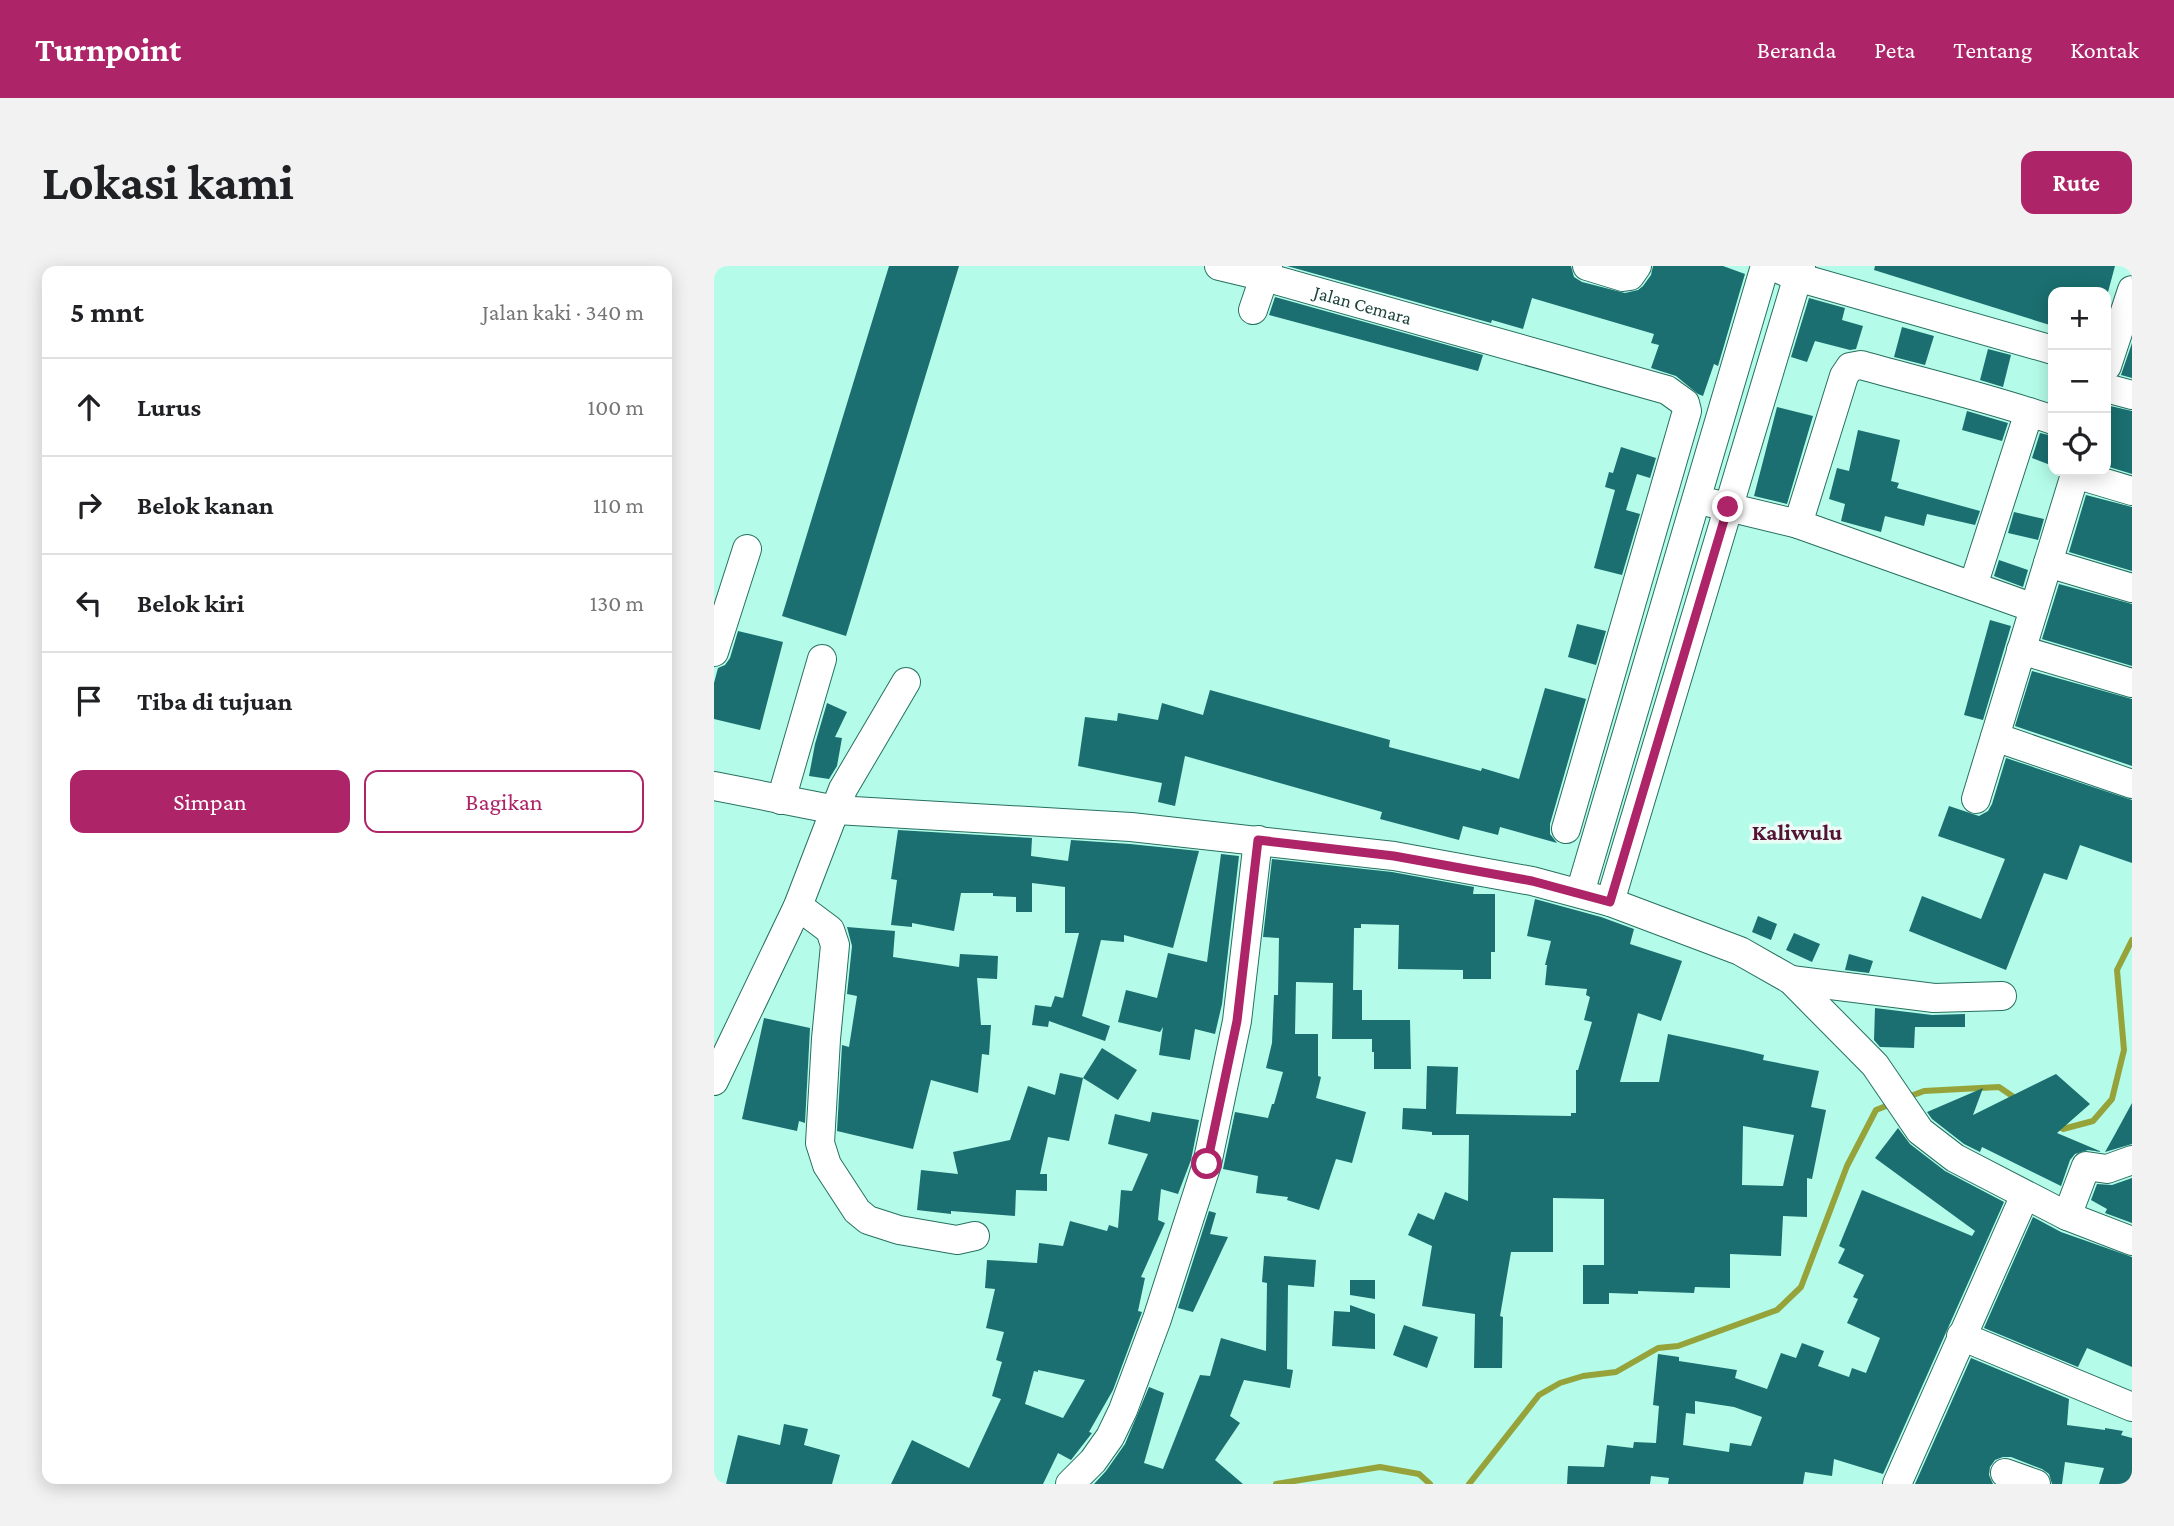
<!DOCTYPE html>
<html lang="id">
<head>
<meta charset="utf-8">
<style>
  body { margin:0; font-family:"Crimson Pro",serif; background:#f2f2f2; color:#202124 }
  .controls { position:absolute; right:21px; top:21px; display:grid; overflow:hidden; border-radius:14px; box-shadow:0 4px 18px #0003 }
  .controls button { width:63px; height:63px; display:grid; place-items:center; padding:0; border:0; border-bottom:2px solid #e0e0e0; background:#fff; color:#202124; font:35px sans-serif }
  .stop { position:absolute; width:21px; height:21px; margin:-16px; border:5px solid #ad2468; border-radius:50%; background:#fff }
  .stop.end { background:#ad2468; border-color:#fff; box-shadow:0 2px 7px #0008 }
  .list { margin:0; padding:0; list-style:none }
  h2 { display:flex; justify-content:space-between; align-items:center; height:91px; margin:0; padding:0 28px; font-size:30px }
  h2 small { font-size:23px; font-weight:400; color:#757577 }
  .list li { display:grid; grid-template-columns:46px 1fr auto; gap:21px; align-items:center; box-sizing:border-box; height:98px; padding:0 28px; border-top:2px solid #e0e0e0 }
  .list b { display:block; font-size:26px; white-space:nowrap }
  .list em { font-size:23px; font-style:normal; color:#757577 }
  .actions { display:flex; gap:14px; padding:21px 28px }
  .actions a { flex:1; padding:16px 0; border:2px solid #ad2468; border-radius:14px; text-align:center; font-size:24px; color:#ad2468 }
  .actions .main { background:#ad2468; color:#fff }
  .icon { flex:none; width:38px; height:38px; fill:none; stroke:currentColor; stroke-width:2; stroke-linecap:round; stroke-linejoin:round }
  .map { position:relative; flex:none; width:1418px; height:1218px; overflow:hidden; border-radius:14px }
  header { display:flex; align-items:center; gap:42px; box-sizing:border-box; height:98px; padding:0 35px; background:#ad2468; color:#fff }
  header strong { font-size:33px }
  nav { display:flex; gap:38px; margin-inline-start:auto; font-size:24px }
  .intro { display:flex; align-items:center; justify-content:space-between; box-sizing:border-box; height:168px; padding:0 42px }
  h1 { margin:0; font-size:49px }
  .button { padding:18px 32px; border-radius:14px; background:#ad2468; color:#fff; font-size:24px; font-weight:700 }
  main { display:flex; gap:42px; padding:0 42px }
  aside { flex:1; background:#fff; border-radius:14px; box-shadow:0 4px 18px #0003 }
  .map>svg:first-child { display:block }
</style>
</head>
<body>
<header>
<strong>Turnpoint</strong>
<nav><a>Beranda</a><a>Peta</a><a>Tentang</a><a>Kontak</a></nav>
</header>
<div class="intro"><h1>Lokasi kami</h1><a class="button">Rute</a></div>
<main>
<aside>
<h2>5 mnt<small>Jalan kaki · 340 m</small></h2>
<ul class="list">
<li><svg class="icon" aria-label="ahead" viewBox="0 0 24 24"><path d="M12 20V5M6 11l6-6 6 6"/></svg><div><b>Lurus</b></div><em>100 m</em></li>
<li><svg class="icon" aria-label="right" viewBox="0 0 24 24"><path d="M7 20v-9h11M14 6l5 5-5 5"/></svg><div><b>Belok kanan</b></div><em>110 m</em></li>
<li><svg class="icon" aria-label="left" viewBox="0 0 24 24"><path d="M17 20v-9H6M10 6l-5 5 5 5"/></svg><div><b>Belok kiri</b></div><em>130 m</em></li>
<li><svg class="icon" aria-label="arrive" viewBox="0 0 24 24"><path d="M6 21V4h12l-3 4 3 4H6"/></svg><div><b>Tiba di tujuan</b></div></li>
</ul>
<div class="actions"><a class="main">Simpan</a><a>Bagikan</a></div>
</aside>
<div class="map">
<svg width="1418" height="1218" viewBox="0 0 1418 1218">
  <rect width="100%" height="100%" fill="#b4fce9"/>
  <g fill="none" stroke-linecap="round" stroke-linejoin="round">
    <path stroke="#96a33b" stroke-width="6" d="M 1194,831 L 1210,825 L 1285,821 L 1304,834
      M 1342,859 L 1349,863 L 1379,855 L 1398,833 L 1410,784 L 1403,704 L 1418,674
      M 562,1218 L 666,1201 L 705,1208 L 716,1218
      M 755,1218 L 825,1129 L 846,1117 L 869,1110 L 902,1106 L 944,1082 L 964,1080 L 1063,1044 L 1087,1021 L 1133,900 L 1162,844 L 1177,838"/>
  </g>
  <path fill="#1b6f70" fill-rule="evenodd" d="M 175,0 L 245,0 L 132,370 L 68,350 Z
    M 573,0 L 857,0 L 860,11 L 868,16 L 911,27 L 924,24 L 929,20 L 937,9 L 939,0 L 1009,0 L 1031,8 L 1004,100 L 1000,98 L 989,130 L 984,128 L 962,110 L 937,102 L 945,79 L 937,77 L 940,68 L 818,32 L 809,63 L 778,54 L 777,57 Z
    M 1161,0 L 1401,0 L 1394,26 L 1339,26 L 1339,60 L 1160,4 Z
    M 561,31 L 769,89 L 764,105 L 555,49 Z
    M 1095,32 L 1131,42 L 1128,54 L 1149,60 L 1142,83 L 1136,84 L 1101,75 L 1093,96 L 1077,91 Z
    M 1188,61 L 1220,70 L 1211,99 L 1180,91 Z
    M 1418,77 L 1418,112 L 1407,109 Z
    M 1274,83 L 1297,89 L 1289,121 L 1266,114 Z
    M 1392,139 L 1418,145 L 1418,208 L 1392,200 Z
    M 1063,141 L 1099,150 L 1073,238 L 1040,230 Z
    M 1253,145 L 1294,157 L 1288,175 L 1248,164 Z
    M 1144,164 L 1186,174 L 1177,215 L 1185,217 L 1183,222 L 1266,245 L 1261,259 L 1213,248 L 1210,260 L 1171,250 L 1167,266 L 1127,255 L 1131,238 L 1115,233 L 1123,202 L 1135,205 Z
    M 1326,167 L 1339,170 L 1339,200 L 1318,192 Z
    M 907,181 L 942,192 L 936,212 L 923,208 L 912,244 L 926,248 L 908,309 L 880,302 L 901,224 L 891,221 L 895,206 L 899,207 Z
    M 1372,229 L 1418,241 L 1418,305 L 1355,286 Z
    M 1300,246 L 1330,253 L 1324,274 L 1294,267 Z
    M 1285,294 L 1314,304 L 1309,321 L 1280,310 Z
    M 1345,318 L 1418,338 L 1418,400 L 1328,373 Z
    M 1276,354 L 1297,360 L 1269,454 L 1250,449 Z
    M 863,358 L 892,365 L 882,399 L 854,391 Z
    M 24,365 L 69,376 L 46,464 L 0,453 L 0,417 L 4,402 L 11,399 L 16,392 Z
    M 1318,405 L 1418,433 L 1418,500 L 1301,460 Z
    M 831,422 L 872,433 L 836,558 L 836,568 L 843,577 L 786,561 L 784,569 L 749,560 L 745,574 L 666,553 L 668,546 L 471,490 L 461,540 L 444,536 L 448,517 L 364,500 L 371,451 L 403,455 L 404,447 L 444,454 L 448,437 L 489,449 L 496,424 L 676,474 L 675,481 L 767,505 L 768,502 L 805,513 Z
    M 113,437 L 133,446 L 121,471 L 128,472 L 123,500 L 115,513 L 95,510 L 101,478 Z
    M 1292,492 L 1418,534 L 1418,597 L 1366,579 L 1353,614 L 1330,607 L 1292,704 L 1195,665 L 1208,630 L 1267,653 L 1291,593 L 1224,570 L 1235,540 L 1265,550 L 1274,545 L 1278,538 Z
    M 184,564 L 318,572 L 317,590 L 354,595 L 357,574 L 416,578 L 485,585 L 459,682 L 410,669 L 410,676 L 387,674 L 368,750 L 396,760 L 391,775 L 335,755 L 334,761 L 318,759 L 321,739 L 337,741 L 336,744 L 341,730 L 349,732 L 365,667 L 351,667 L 351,621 L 318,617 L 318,646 L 302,646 L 302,631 L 279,630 L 279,627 L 247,627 L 240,665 L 198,657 L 198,661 L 177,659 L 183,614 L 177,613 Z
    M 507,588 L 525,590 L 508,738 L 501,768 L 481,763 L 476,794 L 445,789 L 449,761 L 446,766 L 404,756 L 412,724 L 443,732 L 454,687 L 493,696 Z
    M 558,593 L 678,606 L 760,621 L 759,628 L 781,628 L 781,686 L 777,686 L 777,713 L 749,713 L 749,704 L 684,703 L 685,659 L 647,658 L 647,662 L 640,662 L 639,724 L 648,724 L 648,754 L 696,754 L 697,803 L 660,803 L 660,786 L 658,786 L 658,773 L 618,773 L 619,717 L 582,716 L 581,768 L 604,768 L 604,810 L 607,811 L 602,832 L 652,846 L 638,897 L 622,893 L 605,944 L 573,934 L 574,931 L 542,927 L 544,910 L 509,903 L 521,846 L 554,852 L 558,838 L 560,838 L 569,806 L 552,802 L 558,777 L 560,729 L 564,729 L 565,672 L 549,671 Z
    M 821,633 L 887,651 L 920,663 L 916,678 L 968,695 L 947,755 L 924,747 L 906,816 L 945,816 L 954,768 L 1029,784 L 1050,789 L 1049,794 L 1105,805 L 1097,841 L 1112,844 L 1098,913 L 1093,912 L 1093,951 L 1069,950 L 1067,990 L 1016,988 L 1016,1022 L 981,1021 L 980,1027 L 924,1025 L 924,1028 L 895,1027 L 895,1038 L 869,1038 L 869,999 L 890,999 L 890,933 L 839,932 L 839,986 L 797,986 L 786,1050 L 789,1051 L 788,1102 L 760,1102 L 761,1048 L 708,1040 L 718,980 L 694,969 L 704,947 L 720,954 L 731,926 L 754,935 L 755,869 L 718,869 L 718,866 L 688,863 L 689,842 L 712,843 L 713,800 L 744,801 L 742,848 L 857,850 L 857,847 L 862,847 L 862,804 L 864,804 L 878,756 L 870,754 L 876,731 L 872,729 L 873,723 L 831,719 L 833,699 L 831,699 L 837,675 L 813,670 ZM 1029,860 L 1080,869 L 1069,920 L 1028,919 Z
    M 1044,650 L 1063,658 L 1057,674 L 1038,666 Z
    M 133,661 L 181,665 L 179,691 L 245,701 L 246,688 L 284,690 L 283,713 L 263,712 L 267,759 L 277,759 L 275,789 L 268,788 L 264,827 L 217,814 L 199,883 L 123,865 L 128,779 L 135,781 L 143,730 L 133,728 L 138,680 Z
    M 1080,667 L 1106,678 L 1098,696 L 1072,684 Z
    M 1135,688 L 1159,695 L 1155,707 L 1131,704 Z
    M 1161,742 L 1218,749 L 1251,748 L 1251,761 L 1201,761 L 1200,782 L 1166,781 L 1160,774 Z
    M 50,752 L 96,762 L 91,857 L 85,855 L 83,865 L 28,853 Z
    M 388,782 L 423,804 L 404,834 L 369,812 Z
    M 346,807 L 369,812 L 355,875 L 334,871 L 326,908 L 333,908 L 333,925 L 302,924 L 301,950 L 237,945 L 237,948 L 203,944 L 207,904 L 244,908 L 239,886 L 296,874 L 314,820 L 341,829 Z
    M 1342,808 L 1376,838 L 1343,867 L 1388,886 L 1374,884 L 1361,888 L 1356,894 L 1347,920 L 1268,881 L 1266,886 L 1250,878 L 1218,853 L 1213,846 L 1269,822 L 1259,849 Z
    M 1418,837 L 1418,878 L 1391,886 L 1400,870 Z
    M 438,846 L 485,854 L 477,894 L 464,928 L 447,923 L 444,954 L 451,957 L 427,1011 L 431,1012 L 424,1045 L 428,1046 L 399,1124 L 375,1166 L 378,1167 L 357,1194 L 344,1187 L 329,1218 L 177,1218 L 198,1174 L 255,1202 L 287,1133 L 278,1130 L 288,1096 L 282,1094 L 290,1066 L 272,1062 L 281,1023 L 271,1022 L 273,994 L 323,997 L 325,977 L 349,980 L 356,955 L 393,965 L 395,959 L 404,962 L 407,924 L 418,925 L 434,888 L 394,878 L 401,848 L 436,856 ZM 324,1104 L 371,1114 L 349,1152 L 311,1138 L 320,1105 L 324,1106 Z
    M 1184,862 L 1196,878 L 1231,905 L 1290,936 L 1169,1208 L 1120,1193 L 1118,1210 L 1091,1206 L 1089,1218 L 954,1218 L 955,1212 L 937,1210 L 936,1218 L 853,1218 L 854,1200 L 890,1201 L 893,1179 L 919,1182 L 920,1176 L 942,1177 L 945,1140 L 939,1139 L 944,1088 L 965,1091 L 965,1095 L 1023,1104 L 1021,1112 L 1053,1123 L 1067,1087 L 1082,1092 L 1088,1077 L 1110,1085 L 1104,1100 L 1135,1111 L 1138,1102 L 1152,1107 L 1166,1072 L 1133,1057 L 1144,1033 L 1139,1031 L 1150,1009 L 1124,997 L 1131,983 L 1125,980 L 1148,924 L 1258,970 L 1261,965 L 1161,892 ZM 981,1135 L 1020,1141 L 1048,1151 L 1037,1180 L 1016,1177 L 1015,1186 L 969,1179 L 972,1147 L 981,1148 Z
    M 1418,912 L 1418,957 L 1391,947 L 1393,943 L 1377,934 L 1383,918 L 1398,919 Z
    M 495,945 L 502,947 L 496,968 L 514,971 L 479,1046 L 464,1042 Z
    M 1319,951 L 1347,966 L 1418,991 L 1418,1101 L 1373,1082 L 1364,1101 L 1270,1062 Z
    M 550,990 L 602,994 L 600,1021 L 574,1019 L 573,1103 L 579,1104 L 576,1122 L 530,1114 L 516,1150 L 526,1157 L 501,1194 L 529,1218 L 380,1218 L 392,1205 L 411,1178 L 435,1121 L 450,1127 L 430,1197 L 449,1203 L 486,1109 L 496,1110 L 507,1072 L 552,1085 L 553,1017 L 548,1016 Z
    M 636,1014 L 661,1014 L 661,1033 L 636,1029 Z
    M 636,1039 L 661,1048 L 661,1083 L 618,1080 L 620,1045 L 636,1046 Z
    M 690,1059 L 724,1071 L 713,1102 L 679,1089 Z
    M 1257,1092 L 1355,1133 L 1353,1159 L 1391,1164 L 1391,1162 L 1409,1165 L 1407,1169 L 1418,1172 L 1418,1218 L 1385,1218 L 1390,1202 L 1351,1196 L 1348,1218 L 1338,1218 L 1335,1208 L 1328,1203 L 1297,1191 L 1289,1191 L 1281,1194 L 1276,1201 L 1275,1209 L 1279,1218 L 1201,1218 Z
    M 70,1158 L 94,1163 L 90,1179 L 126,1189 L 118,1218 L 12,1218 L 24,1169 L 66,1179 Z"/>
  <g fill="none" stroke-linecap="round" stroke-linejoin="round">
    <g stroke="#277060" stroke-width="30">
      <g id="minor">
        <path id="s1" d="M 505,0 L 551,11 L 953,124 L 971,137 L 973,145 L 852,563"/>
        <path d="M 873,0 L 909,11 L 916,10 L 923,0"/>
        <path d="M 1067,4 L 1083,11 L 1339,84"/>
        <path d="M 539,44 L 554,0"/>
        <path d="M 1393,100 L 1418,24"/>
        <path d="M 1392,122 L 1418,129"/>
        <path d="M 1361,208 L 1418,225"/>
        <path d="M 997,237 L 1084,258 L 1320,342"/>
        <path d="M 1084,258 L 1130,110 L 1136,101 L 1147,99 C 1211,117 1276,132 1339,154"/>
        <path d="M 1334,297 L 1418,322"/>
        <path d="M 1259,320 L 1315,146"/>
        <path d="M 1307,384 L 1418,417"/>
        <path d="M 0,386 L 33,283"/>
        <path d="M 1281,471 L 1418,518"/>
        <path d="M 0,520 L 122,544 L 417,561 L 680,590 L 818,615 L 896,636 L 1026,685 L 1077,714 L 1161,799 L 1206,865 L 1241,892 L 1353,950 L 1418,975"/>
        <path d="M 1262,533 L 1362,205"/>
        <path d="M 67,534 L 108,393"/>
        <path d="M 866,627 L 1051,0"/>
        <path d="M 896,636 L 1087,0"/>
        <path d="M 84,640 L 116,664 L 121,679 L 112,773 L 106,877 L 113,899 L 143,945 L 154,954 L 185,964 L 243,974 L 261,970"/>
        <path d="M 1077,714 L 1220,732 L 1288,730"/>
        <path d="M 0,815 L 84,640 L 129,523 L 192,416"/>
        <path d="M 1353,950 L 1372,900 L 1393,903 L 1418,894"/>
        <path d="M 1247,1070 L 1418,1141"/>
        <path d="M 1291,1207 L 1322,1218"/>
        <path d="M 356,1218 L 379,1195 L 396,1171 L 409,1144 L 443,1053 L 493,898 L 523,755 L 544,574"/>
        <path d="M 1183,1218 L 1311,929"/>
      </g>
    </g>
    <use href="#minor" stroke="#fff" stroke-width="28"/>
  </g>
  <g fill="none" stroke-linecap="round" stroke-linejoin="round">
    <path stroke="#ad2468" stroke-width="9" d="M 493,898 L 523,755 L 544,574 L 680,590 L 818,615 L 896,636 L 1014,241"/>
  </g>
  <g text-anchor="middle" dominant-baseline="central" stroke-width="7" stroke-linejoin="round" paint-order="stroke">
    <g font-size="19" fill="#1c433a" stroke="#ebfcf7">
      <text stroke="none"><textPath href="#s1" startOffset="149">Jalan Cemara</textPath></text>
    </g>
    <g font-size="23" font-weight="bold" fill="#541332" stroke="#ebfcf7">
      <text x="1083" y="566">Kaliwulu</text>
    </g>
  </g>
</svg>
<div class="controls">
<button>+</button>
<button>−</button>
<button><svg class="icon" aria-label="locate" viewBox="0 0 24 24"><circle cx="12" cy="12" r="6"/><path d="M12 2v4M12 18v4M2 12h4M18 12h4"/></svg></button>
</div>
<div class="stop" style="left:493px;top:898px"></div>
<div class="stop end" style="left:1014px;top:241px"></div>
</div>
</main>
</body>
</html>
